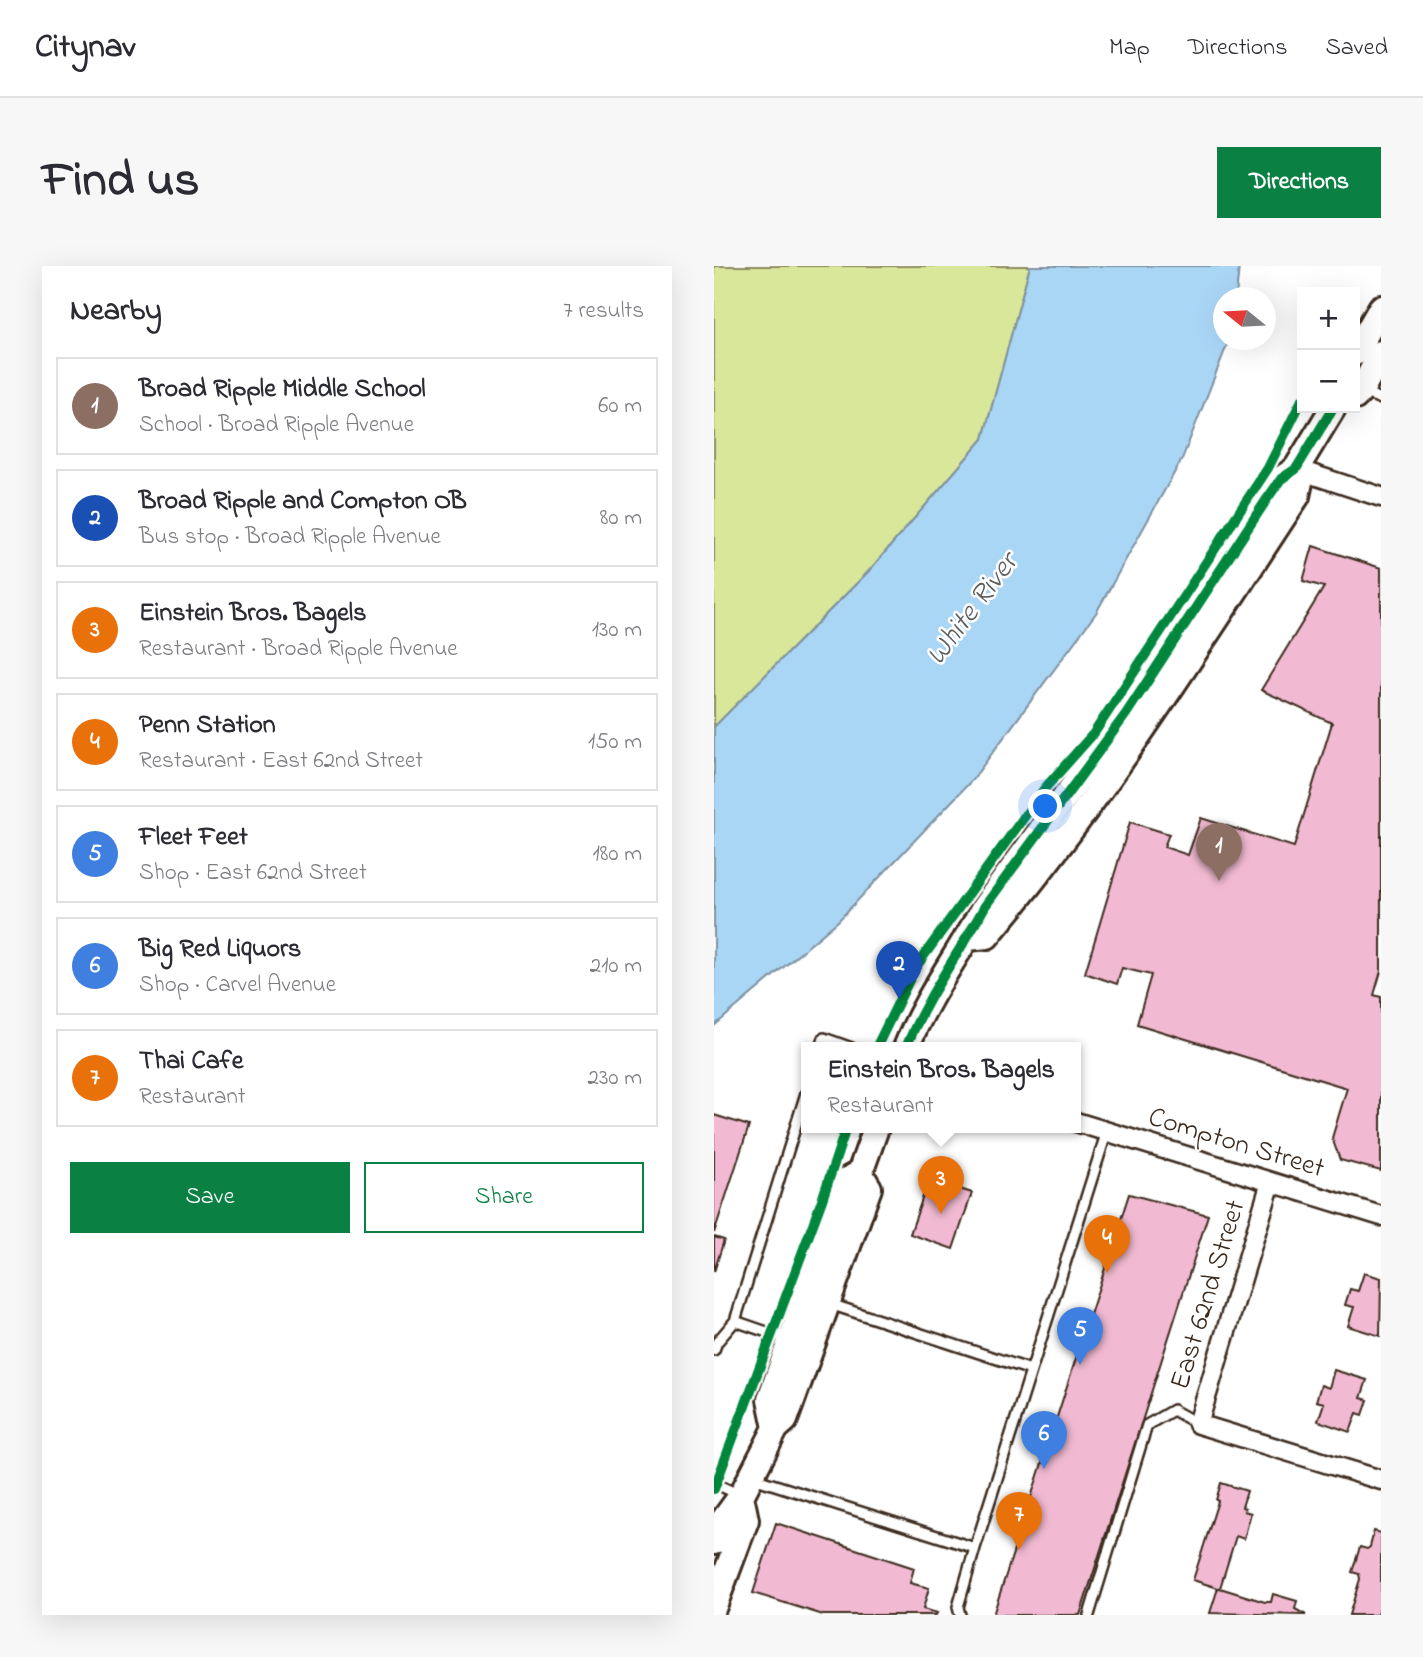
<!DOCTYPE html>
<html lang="en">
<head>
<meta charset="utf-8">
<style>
  body { margin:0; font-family:"Indie Flower",sans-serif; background:#f7f7f7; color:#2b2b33 }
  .controls { position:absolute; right:21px; top:21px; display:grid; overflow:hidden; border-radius:0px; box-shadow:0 7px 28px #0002 }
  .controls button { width:63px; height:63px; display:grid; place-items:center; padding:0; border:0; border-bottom:2px solid #e1e1e2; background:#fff; color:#2b2b33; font:35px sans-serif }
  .compass { position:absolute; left:499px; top:21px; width:63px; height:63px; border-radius:50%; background:#fff; box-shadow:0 7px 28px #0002; rotate:288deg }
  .you { position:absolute; left:332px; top:541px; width:24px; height:24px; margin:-18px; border:5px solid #fff; border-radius:50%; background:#1a73e8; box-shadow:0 0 0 10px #1a73e833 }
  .badge { display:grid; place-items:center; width:46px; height:46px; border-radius:50%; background:#0b8043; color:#fff; font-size:23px; font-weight:700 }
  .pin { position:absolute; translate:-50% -58px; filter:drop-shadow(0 2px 4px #0008) }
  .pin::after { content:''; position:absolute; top:37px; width:24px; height:21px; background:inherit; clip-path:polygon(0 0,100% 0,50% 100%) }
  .popup { position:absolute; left:87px; top:776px; width:280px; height:91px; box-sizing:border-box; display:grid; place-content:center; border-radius:0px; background:#fff; filter:drop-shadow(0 2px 5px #0005); font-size:23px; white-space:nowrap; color:#7c7c81 }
  .popup b { font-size:26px; color:#2b2b33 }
  .popup::after { content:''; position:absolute; left:50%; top:100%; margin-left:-14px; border:14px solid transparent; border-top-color:#fff }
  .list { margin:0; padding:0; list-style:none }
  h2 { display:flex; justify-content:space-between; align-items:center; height:91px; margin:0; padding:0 28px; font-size:30px }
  h2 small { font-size:23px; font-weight:400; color:#7c7c81 }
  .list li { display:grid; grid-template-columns:46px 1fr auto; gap:21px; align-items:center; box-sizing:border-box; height:98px; margin:0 14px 14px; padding:0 14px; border:2px solid #e1e1e2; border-radius:0px }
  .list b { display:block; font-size:26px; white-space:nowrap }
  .list p { margin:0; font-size:23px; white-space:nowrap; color:#7c7c81 }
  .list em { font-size:23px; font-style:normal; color:#7c7c81 }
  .actions { display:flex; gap:14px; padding:21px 28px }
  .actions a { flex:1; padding:16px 0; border:2px solid #0b8043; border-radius:0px; text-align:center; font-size:24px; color:#0b8043 }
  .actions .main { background:#0b8043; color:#fff }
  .map { position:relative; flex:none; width:667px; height:1349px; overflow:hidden; border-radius:0px }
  header { display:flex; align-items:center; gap:42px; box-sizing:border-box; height:98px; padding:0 35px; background:#fff; border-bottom:2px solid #e1e1e2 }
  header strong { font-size:33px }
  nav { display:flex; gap:38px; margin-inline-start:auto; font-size:24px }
  .intro { display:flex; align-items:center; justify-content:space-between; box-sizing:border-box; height:168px; padding:0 42px }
  h1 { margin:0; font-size:49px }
  .button { padding:18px 32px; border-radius:0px; background:#0b8043; color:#fff; font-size:24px; font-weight:700 }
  main { display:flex; gap:42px; padding:0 42px }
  aside { flex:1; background:#fff; border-radius:0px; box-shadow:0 7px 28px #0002 }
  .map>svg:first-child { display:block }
</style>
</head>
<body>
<header>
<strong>Citynav</strong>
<nav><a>Map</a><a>Directions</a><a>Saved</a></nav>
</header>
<div class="intro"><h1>Find us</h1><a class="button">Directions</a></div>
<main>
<aside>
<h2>Nearby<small>7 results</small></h2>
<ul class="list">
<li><span class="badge" style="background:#8d6e63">1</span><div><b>Broad Ripple Middle School</b><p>School · Broad Ripple Avenue</p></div><em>60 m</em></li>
<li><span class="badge" style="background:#1a4fb4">2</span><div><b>Broad Ripple and Compton OB</b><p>Bus stop · Broad Ripple Avenue</p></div><em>80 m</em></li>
<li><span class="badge" style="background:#e8710a">3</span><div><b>Einstein Bros. Bagels</b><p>Restaurant · Broad Ripple Avenue</p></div><em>130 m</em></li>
<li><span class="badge" style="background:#e8710a">4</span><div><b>Penn Station</b><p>Restaurant · East 62nd Street</p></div><em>150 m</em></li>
<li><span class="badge" style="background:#3f7fe0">5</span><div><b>Fleet Feet</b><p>Shop · East 62nd Street</p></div><em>180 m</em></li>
<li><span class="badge" style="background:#3f7fe0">6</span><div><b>Big Red Liquors</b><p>Shop · Carvel Avenue</p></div><em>210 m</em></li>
<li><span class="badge" style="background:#e8710a">7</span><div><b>Thai Cafe</b><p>Restaurant</p></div><em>230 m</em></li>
</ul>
<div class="actions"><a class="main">Save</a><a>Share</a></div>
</aside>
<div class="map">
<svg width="667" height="1349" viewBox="0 0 667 1349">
  <rect width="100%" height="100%" fill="#fff"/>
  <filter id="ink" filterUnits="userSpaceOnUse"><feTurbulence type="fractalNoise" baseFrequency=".0143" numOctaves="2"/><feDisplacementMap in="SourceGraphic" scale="14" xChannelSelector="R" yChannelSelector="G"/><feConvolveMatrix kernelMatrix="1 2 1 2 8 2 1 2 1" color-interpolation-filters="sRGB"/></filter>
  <g filter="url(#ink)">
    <path fill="#d8e79a" stroke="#8a885c" stroke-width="2" d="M 0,0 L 316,0 L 269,173 L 154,306 L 0,461 Z"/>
    <path fill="#aad6f6" stroke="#7e91a0" stroke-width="2" d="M 316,0 L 525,0 L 522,31 L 509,32 L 509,74 L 515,74 L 468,193 L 382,347 L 259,513 L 124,655 L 0,760 L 0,461 L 154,306 L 269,173 Z"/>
    <path fill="#f2bad2" stroke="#3b2a1e" stroke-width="2" d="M 599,280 L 667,302 L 667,705 L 660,729 L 667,731 L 667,905 L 626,894 L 618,872 L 633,822 L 423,758 L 437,709 L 408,702 L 403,718 L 371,707 L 416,556 L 455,568 L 450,581 L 474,589 L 487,552 L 580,581 L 618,457 L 547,424 L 610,321 L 589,315 Z
      M 0,849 L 35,860 L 0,967 Z
      M 215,913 L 258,927 L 239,983 L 196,968 Z
      M 415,928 L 494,949 L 366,1349 L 279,1349 Z
      M 0,971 L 10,974 L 0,1006 Z
      M 650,1007 L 667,1012 L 666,1070 L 634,1060 L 640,1041 L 631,1039 L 636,1023 L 644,1025 Z
      M 620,1104 L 653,1114 L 647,1132 L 654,1134 L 649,1149 L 643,1147 L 636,1166 L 604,1155 L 610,1137 L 602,1135 L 607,1119 L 615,1122 Z
      M 507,1217 L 533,1225 L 528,1241 L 531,1242 L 530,1245 L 537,1247 L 530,1273 L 522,1270 L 506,1322 L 551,1336 L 557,1336 L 559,1328 L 583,1335 L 581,1343 L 592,1349 L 496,1347 L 504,1322 L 479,1314 L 504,1235 L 502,1234 Z
      M 62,1257 L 200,1302 L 196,1317 L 215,1322 L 209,1343 L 223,1347 L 222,1349 L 109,1349 L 39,1327 Z
      M 660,1265 L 667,1267 L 667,1339 L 664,1349 L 635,1349 L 646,1313 L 645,1308 L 638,1306 L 646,1281 L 653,1283 L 656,1281 Z"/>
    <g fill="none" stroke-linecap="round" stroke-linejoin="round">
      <g stroke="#3b2a1e" stroke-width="14">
        <path id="lane" d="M 649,126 L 667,133
          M 107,782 L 110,772 L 138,782
          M 116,1038 L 317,1104
          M 21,1055 L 76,1074
          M 0,1084 L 3,1076 L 21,1055 L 92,827
          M 39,1212 L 261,1282
          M 0,1217 L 26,1229
          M 246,1349 L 244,1341 L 261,1282 L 393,865
          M 375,1349 L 433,1159 L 459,1144 L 484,1158"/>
      </g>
      <g stroke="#3b2a1e" stroke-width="23">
        <path id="street" d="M 582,203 L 667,231
          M 362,856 L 667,950
          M 557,916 L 484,1158 L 667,1214"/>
      </g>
      <g stroke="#3b2a1e" stroke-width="30">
        <path id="secondary" d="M 641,87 L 667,42
          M 641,131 L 647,125 L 667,87
          M 254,672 L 273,670 C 388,534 485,379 583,230 L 586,216 L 582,203
          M 192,782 C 212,731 245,688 271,640 L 412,448 L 553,233 L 567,213 L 582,203 L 619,142
          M 62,1162 L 56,1133 L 133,914 L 146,907 L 162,862
          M 0,1276 L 8,1256 L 27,1230 L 62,1162 L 71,1154 L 155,922 L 146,907
          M 0,1340 L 32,1254 L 27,1230"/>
      </g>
      <use href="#lane" stroke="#fff" stroke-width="9"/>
      <use href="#street" stroke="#fff" stroke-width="18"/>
      <use href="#secondary" stroke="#fff" stroke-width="24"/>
      <g stroke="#fff" stroke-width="15">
        <path id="cycleway" d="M 162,782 L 201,702 L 331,522 L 380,467 L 554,202 L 588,134
          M 192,782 C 212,731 245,688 271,640 L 412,448 L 553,233 L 567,213 L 582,203 L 619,142
          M 0,1223 L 108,934 L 132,862"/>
      </g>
      <use href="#cycleway" stroke="#00873e" stroke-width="10"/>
    </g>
  </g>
  <g text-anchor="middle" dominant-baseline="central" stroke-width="5" stroke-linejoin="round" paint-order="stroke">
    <g font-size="28" fill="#3b2a1e" stroke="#fff">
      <text transform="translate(522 878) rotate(17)">Compton Street</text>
      <text transform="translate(495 1029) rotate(-73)">East 62nd Street</text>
    </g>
    <g font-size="30" font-style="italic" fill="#5c5e5f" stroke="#fff">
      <text transform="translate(259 344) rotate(-53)">White River</text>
    </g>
  </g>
</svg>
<div class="controls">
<button>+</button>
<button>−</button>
</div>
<svg class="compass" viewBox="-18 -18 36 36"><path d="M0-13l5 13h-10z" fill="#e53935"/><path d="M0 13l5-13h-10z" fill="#7c7c81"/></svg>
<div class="you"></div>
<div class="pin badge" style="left:505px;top:615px;background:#8d6e63">1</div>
<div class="pin badge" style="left:185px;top:733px;background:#1a4fb4">2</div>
<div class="pin badge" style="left:227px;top:948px;background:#e8710a">3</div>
<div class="popup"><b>Einstein Bros. Bagels</b>Restaurant</div>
<div class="pin badge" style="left:393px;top:1007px;background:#e8710a">4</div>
<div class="pin badge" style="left:366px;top:1099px;background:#3f7fe0">5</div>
<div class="pin badge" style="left:330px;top:1203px;background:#3f7fe0">6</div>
<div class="pin badge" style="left:305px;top:1284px;background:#e8710a">7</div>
</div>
</main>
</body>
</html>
